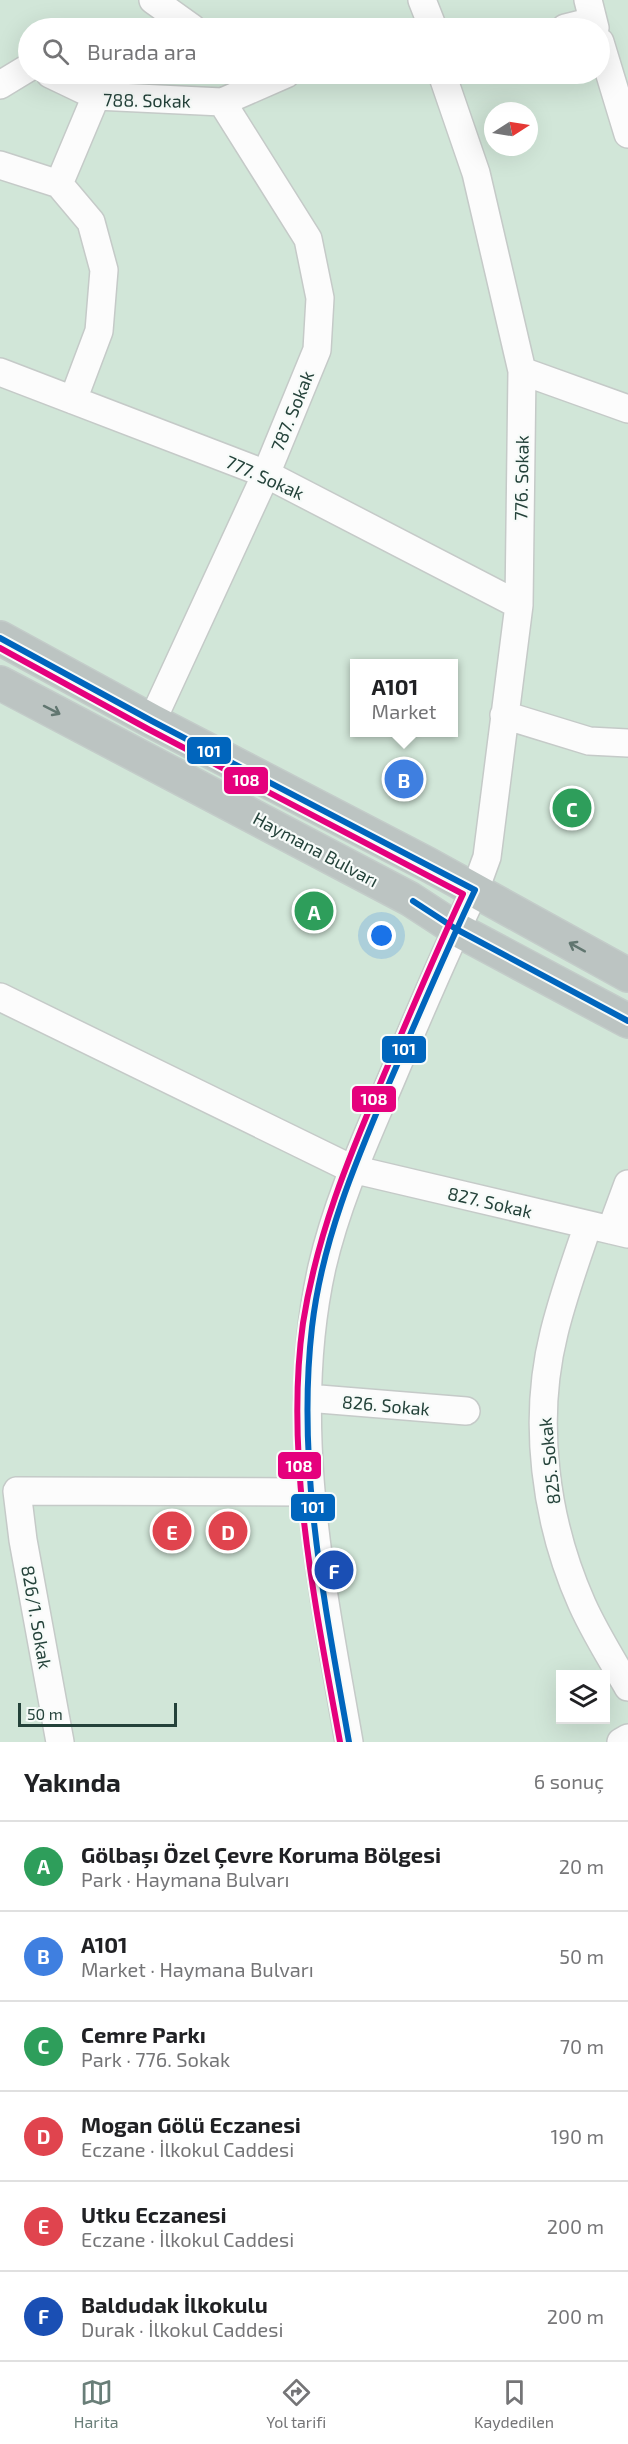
<!DOCTYPE html>
<html lang="tr">
<head>
<meta charset="utf-8">
<style>
  body { margin:0; font-family:"Exo 2",sans-serif; background:#f2f2f2; color:#202124 }
  .controls { position:absolute; right:18px; bottom:18px; display:grid; overflow:hidden; border-radius:0px; box-shadow:0 6px 24px #0002 }
  .controls button { width:54px; height:54px; display:grid; place-items:center; padding:0; border:0; border-bottom:2px solid #e0e0e0; background:#fff; color:#202124; font:30px sans-serif }
  .compass { position:absolute; left:484px; top:102px; width:54px; height:54px; border-radius:50%; background:#fff; box-shadow:0 6px 24px #0002; rotate:78deg }
  .scale { position:absolute; left:18px; bottom:15px; width:159px; box-sizing:border-box; padding-left:6px; border:3px solid #24423a; border-top:0; font-size:16px; line-height:21px; white-space:nowrap; color:#24423a; -webkit-text-stroke:4px #f7fbf9; paint-order:stroke }
  .you { position:absolute; left:382px; top:936px; width:21px; height:21px; margin:-15px; border:4px solid #fff; border-radius:50%; background:#1a73e8; box-shadow:0 0 0 9px #1a73e833 }
  .badge { display:grid; place-items:center; width:39px; height:39px; border-radius:50%; background:#697e78; color:#fff; font-size:20px; font-weight:700 }
  .pin { position:absolute; translate:-50% -50%; border:3px solid #fff; box-shadow:0 2px 6px #0006 }
  .popup { position:absolute; left:350px; top:659px; width:108px; height:78px; box-sizing:border-box; display:grid; place-content:center; border-radius:0px; background:#fff; filter:drop-shadow(0 2px 4px #0005); font-size:20px; white-space:nowrap; color:#757577 }
  .popup b { font-size:22px; color:#202124 }
  .popup::after { content:''; position:absolute; left:50%; top:100%; margin-left:-12px; border:12px solid transparent; border-top-color:#fff }
  .list { margin:0; padding:0; list-style:none }
  h2 { display:flex; justify-content:space-between; align-items:center; height:78px; margin:0; padding:0 24px; font-size:26px }
  h2 small { font-size:20px; font-weight:400; color:#757577 }
  .list li { display:grid; grid-template-columns:39px 1fr auto; gap:18px; align-items:center; box-sizing:border-box; height:90px; padding:0 24px; border-top:2px solid #e0e0e0 }
  .list b { display:block; font-size:22px; white-space:nowrap }
  .list p { margin:0; font-size:20px; white-space:nowrap; color:#757577 }
  .list em { font-size:20px; font-style:normal; color:#757577 }
  .icon { flex:none; width:33px; height:33px; fill:none; stroke:currentColor; stroke-width:2; stroke-linecap:round; stroke-linejoin:round }
  .map { position:relative; flex:none; width:628px; height:1742px; overflow:hidden }
  .search { position:absolute; background:#fff; box-shadow:0 6px 24px #0002; left:18px; right:18px; top:18px; height:66px; display:flex; align-items:center; gap:15px; box-sizing:border-box; padding:0 21px; border-radius:33px; color:#757577; font-size:22px }
  .sheet { height:618px; background:#fff }
  nav { display:flex; justify-content:space-around; align-items:center; box-sizing:border-box; height:84px; border-top:2px solid #e0e0e0; background:#fff; font-size:16px; color:#757577 }
  nav a { display:grid; justify-items:center; gap:3px }
  nav .on { color:#697e78 }
  .map>svg:first-child { display:block }
</style>
</head>
<body>
<div class="map">
<svg width="628" height="1742" viewBox="0 0 628 1742">
  <rect width="100%" height="100%" fill="#e8edeb"/>
  <path fill="#d1e6d8" fill-rule="evenodd" d="M 0,0 L 628,0 L 628,1742 L 0,1742 ZM 28,28 L 600,28 L 600,74 L 28,74 ZM 493,111 L 529,111 L 529,147 L 493,147 ZM 354,664 L 454,664 L 454,732 L 354,732 ZM 560,1674 L 606,1674 L 606,1720 L 560,1720 Z"/>
  <g fill="none" stroke-linecap="round" stroke-linejoin="round">
    <g stroke="#c5cac8" stroke-width="30">
      <path id="minor" d="M 153,0 L 192,28
        M 422,0 L 433,28
        M 588,0 L 595,28
        M 565,28 L 593,21
        M 600,42 L 628,134
        M 50,74 L 96,96
        M 0,85 L 28,68
        M 0,165 L 59,184 L 91,222 L 104,270 L 99,331 L 73,400
        M 59,184 L 96,96 L 222,102 L 286,74
        M 522,371 L 628,409
        M 0,372 L 266,474 L 519,605
        M 504,715 L 589,741 L 628,743
        M 152,721 L 266,474 L 317,350 L 320,298 L 308,239 L 222,102
        M 0,997 L 352,1169 L 628,1234
        M 588,1225 C 576,1260 563,1296 554,1333 C 532,1421 545,1521 582,1604 C 595,1633 612,1660 628,1687
        M 611,1230 L 628,1184
        M 307,1398 L 466,1411
        M 60,1742 L 23,1540 L 17,1491 L 310,1492
        M 349,1742 C 322,1586 287,1424 322,1267 C 337,1202 365,1141 391,1080 C 418,1016 445,953 475,890 L 487,857 L 519,605 L 522,371 L 476,173 L 442,74
        M 621,1742 L 628,1738"/>
    </g>
    <g stroke="#c3ccc9" stroke-width="36">
      <path id="highway" d="M 0,638 L 152,721 L 427,864 L 628,975
        M 0,683 L 410,899 L 456,929 L 628,1021"/>
    </g>
    <use href="#minor" stroke="#fcfcfc" stroke-width="27"/>
    <use href="#highway" stroke="#bcc4c2" stroke-width="33"/>
    <g stroke="#f7fbf9" stroke-width="10">
      <path id="bus-1" d="M 0,638 L 152,721 L 475,890 C 445,953 418,1017 390,1081 C 356,1161 322,1240 312,1327 C 296,1466 325,1605 349,1742
        M 413,901 L 456,929 L 628,1021"/>
    </g>
    <g stroke="#f7fbf9" stroke-width="10">
      <path id="bus-2" d="M 0,648 L 148,729 L 463,894 C 435,954 409,1016 383,1077 C 348,1159 317,1234 303,1323 C 284,1458 316,1609 340,1742"/>
    </g>
    <use href="#bus-1" stroke="#0065bd" stroke-width="6"/>
    <use href="#bus-2" stroke="#e5007d" stroke-width="6"/>
  </g>
  <defs><path id="oneway-shaft" d="M-6 0H5M1.5-3L5.5 0L1.5 3" fill="none" stroke-width="1.6" stroke-linecap="round" stroke-linejoin="round" transform="scale(1.5)"/></defs>
  <g stroke="#617670">
    <use href="#oneway-shaft" transform="translate(52 710) rotate(27)"/>
    <use href="#oneway-shaft" transform="translate(577 947) rotate(-151)"/>
  </g>
  <g text-anchor="middle" dominant-baseline="central" stroke-width="4.5" stroke-linejoin="round" paint-order="stroke">
    <g font-size="18" fill="#24423a" stroke="#f7fbf9">
      <text transform="translate(147 100) rotate(1)">788. Sokak</text>
      <text transform="translate(292 411) rotate(-68)">787. Sokak</text>
      <text transform="translate(265 477) rotate(24)">777. Sokak</text>
      <text transform="translate(521 478) rotate(-89)">776. Sokak</text>
      <text transform="translate(316 849) rotate(28)">Haymana Bulvarı</text>
      <text transform="translate(490 1202) rotate(13)">827. Sokak</text>
      <text transform="translate(386 1405) rotate(5)">826. Sokak</text>
      <text transform="translate(549 1461) rotate(-96)">825. Sokak</text>
      <text transform="translate(37 1617) rotate(80)">826/1. Sokak</text>
    </g>
  </g>
  <g stroke="#f7fbf9" stroke-width="2">
    <rect x="186" y="736" width="46" height="29" rx="6" fill="#0065bd"/>
    <rect x="223" y="766" width="46" height="29" rx="6" fill="#e5007d"/>
    <rect x="381" y="1035" width="46" height="29" rx="6" fill="#0065bd"/>
    <rect x="351" y="1085" width="46" height="28" rx="6" fill="#e5007d"/>
    <rect x="277" y="1451" width="45" height="29" rx="6" fill="#e5007d"/>
    <rect x="290" y="1493" width="46" height="29" rx="6" fill="#0065bd"/>
  </g>
  <g font-size="16" text-anchor="middle" font-weight="bold" fill="#fff">
    <text x="209" y="757">101</text>
    <text x="246" y="786">108</text>
    <text x="404" y="1055">101</text>
    <text x="374" y="1105">108</text>
    <text x="299" y="1472">108</text>
    <text x="313" y="1513">101</text>
  </g>
</svg>
<div class="controls">
<button><svg class="icon" aria-label="layers" viewBox="0 0 24 24"><path d="M12 4l9 5-9 5-9-5zM3 14l9 5 9-5"/></svg></button>
</div>
<svg class="compass" viewBox="-18 -18 36 36"><path d="M0-13l5 13h-10z" fill="#e53935"/><path d="M0 13l5-13h-10z" fill="#757577"/></svg>
<div class="scale">50 m</div>
<div class="you"></div>
<div class="pin badge" style="left:314px;top:911px;background:#2e9e5b">A</div>
<div class="pin badge" style="left:404px;top:779px;background:#3f7fe0">B</div>
<div class="popup"><b>A101</b>Market</div>
<div class="pin badge" style="left:572px;top:808px;background:#2e9e5b">C</div>
<div class="pin badge" style="left:228px;top:1531px;background:#e0444e">D</div>
<div class="pin badge" style="left:172px;top:1531px;background:#e0444e">E</div>
<div class="pin badge" style="left:334px;top:1570px;background:#1a4fb4">F</div>
<div class="search"><svg class="icon" aria-label="search" viewBox="0 0 24 24"><circle cx="10" cy="10" r="6"/><path d="M15 15l6 6"/></svg>Burada ara</div>
</div>
<section class="sheet">
<h2>Yakında<small>6 sonuç</small></h2>
<ul class="list">
<li><span class="badge" style="background:#2e9e5b">A</span><div><b>Gölbaşı Özel Çevre Koruma Bölgesi</b><p>Park · Haymana Bulvarı</p></div><em>20 m</em></li>
<li><span class="badge" style="background:#3f7fe0">B</span><div><b>A101</b><p>Market · Haymana Bulvarı</p></div><em>50 m</em></li>
<li><span class="badge" style="background:#2e9e5b">C</span><div><b>Cemre Parkı</b><p>Park · 776. Sokak</p></div><em>70 m</em></li>
<li><span class="badge" style="background:#e0444e">D</span><div><b>Mogan Gölü Eczanesi</b><p>Eczane · İlkokul Caddesi</p></div><em>190 m</em></li>
<li><span class="badge" style="background:#e0444e">E</span><div><b>Utku Eczanesi</b><p>Eczane · İlkokul Caddesi</p></div><em>200 m</em></li>
<li><span class="badge" style="background:#1a4fb4">F</span><div><b>Baldudak İlkokulu</b><p>Durak · İlkokul Caddesi</p></div><em>200 m</em></li>
</ul>
</section>
<nav>
<a class="on"><svg class="icon" aria-label="map" viewBox="0 0 24 24"><path d="M3 6l6-2 6 2 6-2v14l-6 2-6-2-6 2zM9 4v14M15 6v14"/></svg>Harita</a>
<a><svg class="icon" aria-label="directions" viewBox="0 0 24 24"><path d="M12 3l9 9-9 9-9-9zM9 14v-3h6M13 9l2 2-2 2"/></svg>Yol tarifi</a>
<a><svg class="icon" aria-label="saved" viewBox="0 0 24 24"><path d="M7 4h10v16l-5-4-5 4z"/></svg>Kaydedilen</a>
</nav>
</body>
</html>
